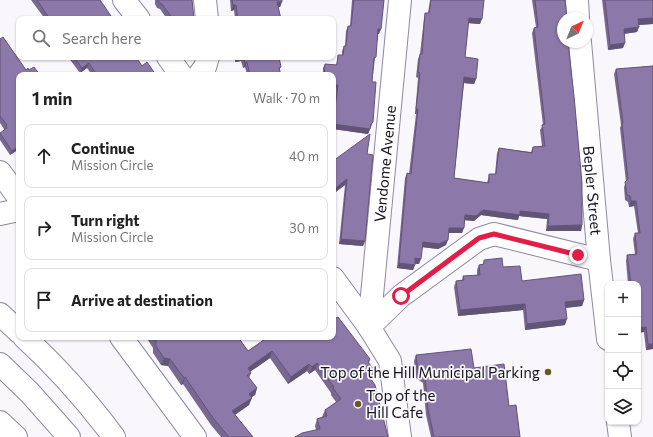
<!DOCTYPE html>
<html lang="en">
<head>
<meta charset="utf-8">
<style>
  body { margin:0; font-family:Commissioner,sans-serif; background:#f2f2f2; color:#222 }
  .controls { position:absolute; right:12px; bottom:12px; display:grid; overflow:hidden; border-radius:8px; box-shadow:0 1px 3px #0004 }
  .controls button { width:36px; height:36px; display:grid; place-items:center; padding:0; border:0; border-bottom:1px solid #e0e0e0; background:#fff; color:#222; font:20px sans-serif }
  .compass { position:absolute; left:557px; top:12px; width:36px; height:36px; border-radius:50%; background:#fff; box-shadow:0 1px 3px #0004; rotate:43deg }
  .stop { position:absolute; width:12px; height:12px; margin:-9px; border:3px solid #e11d48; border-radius:50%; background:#fff }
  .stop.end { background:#e11d48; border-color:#fff; box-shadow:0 1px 4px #0008 }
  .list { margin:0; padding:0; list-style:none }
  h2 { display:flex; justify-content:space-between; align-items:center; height:52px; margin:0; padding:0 16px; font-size:17px }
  h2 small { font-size:13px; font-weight:400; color:#767676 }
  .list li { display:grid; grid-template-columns:26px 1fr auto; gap:12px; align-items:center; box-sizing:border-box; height:64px; margin:0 8px 8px; padding:0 8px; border:1px solid #e0e0e0; border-radius:8px }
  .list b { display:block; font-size:15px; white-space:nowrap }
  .list p { margin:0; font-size:13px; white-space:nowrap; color:#767676 }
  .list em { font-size:13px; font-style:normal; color:#767676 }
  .icon { flex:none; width:22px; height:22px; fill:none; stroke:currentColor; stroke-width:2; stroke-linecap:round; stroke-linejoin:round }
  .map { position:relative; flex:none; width:653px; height:437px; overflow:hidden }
  .search { position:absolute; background:#fff; box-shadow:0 1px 3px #0004; left:16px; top:16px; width:320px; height:44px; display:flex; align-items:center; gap:10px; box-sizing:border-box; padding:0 14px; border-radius:8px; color:#767676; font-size:15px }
  .panel { position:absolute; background:#fff; box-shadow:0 1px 3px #0004; left:16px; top:72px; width:320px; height:268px; border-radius:8px }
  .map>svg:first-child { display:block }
</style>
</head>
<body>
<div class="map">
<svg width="653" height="437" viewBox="0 0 653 437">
  <rect width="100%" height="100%" fill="#f9f7fc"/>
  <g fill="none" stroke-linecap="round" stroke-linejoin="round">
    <g stroke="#90889e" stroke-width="24">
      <g id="minor">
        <path d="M 124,0 L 139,19"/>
        <path d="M 205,0 L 207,19"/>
        <path d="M 577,0 L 578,18"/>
        <path id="s1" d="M 580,42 L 599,260 L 608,339"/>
        <path d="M 168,57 L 181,75"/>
        <path d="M 199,75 L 205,67 L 208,57"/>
        <path d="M 0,172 L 19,198"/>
        <path d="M 0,214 L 19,210"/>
        <path d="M 333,278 L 369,327 L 390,361 L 400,437"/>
        <path id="s2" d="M 369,327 L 400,0"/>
        <path d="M 369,327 L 401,296 L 479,239 L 494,234 L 599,260"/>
        <path d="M 121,337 L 195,437"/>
        <path d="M 0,422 L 16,437"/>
        <path d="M 618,422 L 620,437"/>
      </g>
    </g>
    <g stroke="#90889e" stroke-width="24">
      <path id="major" d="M 0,314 L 19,332
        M 24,337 C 57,367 87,401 114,437
        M 0,364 L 30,393 L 69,437"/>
    </g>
    <use href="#minor" stroke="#fff" stroke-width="22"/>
    <use href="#major" stroke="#fff" stroke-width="22"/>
  </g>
  <path fill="#786791" d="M 31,0 L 100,0 L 113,19 L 45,19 Z
    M 155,0 L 192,0 L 194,19 L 167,19 L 160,9 L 157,8 L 155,4 Z
    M 230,0 L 282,0 L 280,7 L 278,7 L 281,19 L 235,19 L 234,10 L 231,11 Z
    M 352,0 L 384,0 L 379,34 L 378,34 L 372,82 L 373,122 L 368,134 L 333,129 L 333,112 L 336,90 L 333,75 L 323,75 L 323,68 L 325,64 L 336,65 L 338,55 L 342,55 L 342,51 L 344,46 L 345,46 L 346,31 L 348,26 L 350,26 Z
    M 430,0 L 484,0 L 480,24 L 468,23 L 465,57 L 476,79 L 474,84 L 464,83 L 454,178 L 487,183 L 488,179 L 489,174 L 495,174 L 497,153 L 499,148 L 531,152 L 533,147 L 542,146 L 540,130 L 543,125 L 532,33 L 534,28 L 536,27 L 532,0 L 565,0 L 563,18 L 582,225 L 581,231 L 546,231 L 547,219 L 519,216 L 518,220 L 481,215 L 474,221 L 465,220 L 462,233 L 448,233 L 446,245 L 438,249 L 422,247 L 419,264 L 415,264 L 413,270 L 397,268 L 405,178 L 407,173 L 409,174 L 416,114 L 415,114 L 418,78 L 416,77 L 418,59 L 420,54 L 424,18 L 425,13 L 428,13 Z
    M 602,0 L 653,0 L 653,24 L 639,25 L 637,32 L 624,34 L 623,48 L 608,50 Z
    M 0,39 L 26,70 L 29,70 L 19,149 L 10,155 L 0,140 L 0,133 L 4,131 L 4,129 L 0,123 Z
    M 68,57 L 136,57 L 142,66 L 156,75 L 92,75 L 87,68 L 80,73 Z
    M 235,57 L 283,57 L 282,59 L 280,60 L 280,71 L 281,75 L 247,75 L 245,67 L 243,68 L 241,61 L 235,62 Z
    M 653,66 L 653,349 L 646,350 L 638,284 L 628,284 L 626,261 L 627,255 L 635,254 L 633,239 L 635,233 L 638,233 L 634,206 L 629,207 L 628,202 L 625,200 L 624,187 L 626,182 L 620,128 L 621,125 L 614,74 L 616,69 Z
    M 367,154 L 365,241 L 363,246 L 339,244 L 345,185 L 333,194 L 333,161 Z
    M 484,260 L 503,267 L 522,281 L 584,300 L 582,306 L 566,308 L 565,325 L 525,330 L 523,310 L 458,316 L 454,287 L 456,281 L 462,280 L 463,276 L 477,275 L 477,270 L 479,265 L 483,264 Z
    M 146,337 L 238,337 L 248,351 L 264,340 L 263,338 L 264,337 L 333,337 L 370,359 L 369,363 L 374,370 L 371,379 L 388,437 L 316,430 L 315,426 L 317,419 L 322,417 L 325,410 L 336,402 L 331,395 L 331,393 L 315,370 L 309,374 L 307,371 L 288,384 L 270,358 L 250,372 L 251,373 L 249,378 L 257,388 L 255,395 L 251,397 L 249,405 L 235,415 L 253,437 L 221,437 L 211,425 L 183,384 L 181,385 L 168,366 L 161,365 L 153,353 L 153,348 Z
    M 416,355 L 474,368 L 509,406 L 520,437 L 431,437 L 426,415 L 423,383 L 416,378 L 414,361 Z"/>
  <path fill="#625476" d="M 277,2 L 282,2 L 280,7 L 275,7 Z
    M 233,5 L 236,5 L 234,10 L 231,11 Z
    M 469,18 L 482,19 L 480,24 L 467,23 Z
    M 653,18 L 653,24 L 636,25 L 638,19 Z
    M 639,27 L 637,32 L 622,34 L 624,29 Z
    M 378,29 L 381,29 L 379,34 L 376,34 Z
    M 625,43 L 623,48 L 608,50 L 610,45 Z
    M 237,57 L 242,57 L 241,61 L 235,62 Z
    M 278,57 L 283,57 L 282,59 L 277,60 Z
    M 247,62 L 245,67 L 243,68 L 245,63 Z
    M 89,63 L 87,68 L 80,73 L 82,68 Z
    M 464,77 L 476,79 L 474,84 L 463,83 Z
    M 333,85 L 338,85 L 336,90 L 333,90 Z
    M 416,109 L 418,109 L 416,114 L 415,114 Z
    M 333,124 L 370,129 L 368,134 L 333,129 Z
    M 19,146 L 19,149 L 10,155 L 12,151 Z
    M 347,179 L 345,185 L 333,194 L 333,190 Z
    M 631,201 L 636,201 L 634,206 L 629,207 Z
    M 483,210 L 520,211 L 549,214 L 547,219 L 519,216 L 518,220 L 481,215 L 474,221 L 463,220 L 465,215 Z
    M 582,225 L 581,231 L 546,231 L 548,226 Z
    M 449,228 L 464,228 L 462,233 L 447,233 Z
    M 341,239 L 365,241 L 363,246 L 339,244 Z
    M 448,240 L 446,245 L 438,249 L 421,247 L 423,242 Z
    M 415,258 L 421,259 L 419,264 L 414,263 Z
    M 399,263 L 415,265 L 413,270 L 397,268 Z
    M 584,300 L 582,306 L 563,308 L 565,302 Z
    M 525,304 L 523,310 L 458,316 L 460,310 Z
    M 567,319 L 565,325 L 525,330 L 527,324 Z
    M 646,327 L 644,332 L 638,333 L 638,328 Z
    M 648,344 L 653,344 L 653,349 L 646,350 Z
    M 272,351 L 270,358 L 245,375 L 248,368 Z
    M 164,358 L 170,359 L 168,366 L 161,365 Z
    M 317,363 L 315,370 L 309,374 L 312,367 Z
    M 309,364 L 307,371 L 288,384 L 291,377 Z
    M 374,370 L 371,380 L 369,376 L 372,372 Z
    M 185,377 L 183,384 L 181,385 L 184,378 Z
    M 257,388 L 255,395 L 246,401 L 249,394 Z
    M 252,398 L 249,405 L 230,418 L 232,411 Z"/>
  <path fill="#8c78a9" stroke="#625476" d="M 37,0 L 100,0 L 113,19 L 50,19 Z
    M 158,0 L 192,0 L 194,19 L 173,19 L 162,4 L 159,2 Z
    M 232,0 L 282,0 L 282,2 L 277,2 L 281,19 L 238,19 L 236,5 L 233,5 Z
    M 354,0 L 384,0 L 381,29 L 378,29 L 376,57 L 374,58 L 372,82 L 376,82 L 373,122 L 371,124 L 370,129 L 333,124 L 338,85 L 333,85 L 333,75 L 324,75 L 325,64 L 337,65 L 338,55 L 343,55 L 344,46 L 346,46 L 348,26 L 351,26 Z
    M 431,0 L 484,0 L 482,19 L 469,18 L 465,57 L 478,59 L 476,79 L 464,77 L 454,178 L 489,183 L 489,174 L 496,174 L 499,148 L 532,153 L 533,147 L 545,146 L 542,125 L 545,124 L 534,28 L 538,27 L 535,0 L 565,0 L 567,18 L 563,18 L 563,42 L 568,42 L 574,96 L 582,183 L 582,225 L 548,226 L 549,214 L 520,211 L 520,215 L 483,210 L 476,216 L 465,215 L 464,228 L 449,228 L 448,240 L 439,244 L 423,242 L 421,259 L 415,258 L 415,265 L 399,263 L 407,173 L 411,174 L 418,109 L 416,109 L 420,73 L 418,72 L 420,54 L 422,54 L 425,13 L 429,13 Z
    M 605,0 L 653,0 L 653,18 L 638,19 L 639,27 L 624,29 L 625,43 L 610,45 Z
    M 3,37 L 26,70 L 28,68 L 29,70 L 34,67 L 40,75 L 19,75 L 19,146 L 12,151 L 0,133 L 7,128 L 6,126 L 7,125 L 0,116 L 0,39 Z
    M 74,57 L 136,57 L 142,66 L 147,62 L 156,75 L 97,75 L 89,63 L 82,68 Z
    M 243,57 L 279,57 L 281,67 L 279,68 L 281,75 L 250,75 L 247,62 L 245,63 Z
    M 653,66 L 653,344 L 648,344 L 646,327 L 638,328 L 638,284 L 631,284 L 627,255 L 637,254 L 635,233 L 640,233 L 636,201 L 631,201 L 630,196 L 627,195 L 625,182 L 628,179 L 622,123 L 623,123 L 616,69 Z
    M 370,134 L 367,154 L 373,155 L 365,241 L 341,239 L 347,179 L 333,190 L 333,161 Z
    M 502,258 L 503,267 L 520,266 L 522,281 L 581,274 L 584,300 L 565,302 L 567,319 L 527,324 L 525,304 L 460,310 L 456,281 L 464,280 L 463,276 L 480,275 L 479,265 L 484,264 L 484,260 Z
    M 333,313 L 336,318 L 338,317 L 370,359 L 368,362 L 374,370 L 372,372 L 373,373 L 369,376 L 375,385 L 388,437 L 295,437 L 302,433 L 320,429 L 317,419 L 327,416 L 325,410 L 341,399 L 333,388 L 334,387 L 317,363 L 312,367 L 309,364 L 291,377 L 272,351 L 248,368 L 251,373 L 247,375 L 257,388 L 249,394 L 252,398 L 232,411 L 253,437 L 229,437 L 213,418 L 185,377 L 184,378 L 170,359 L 164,358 L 156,346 L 156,341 L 153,337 L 238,337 L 248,351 L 268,337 L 333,337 Z
    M 471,349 L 474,368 L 504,364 L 509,406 L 516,405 L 520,437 L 434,437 L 428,409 L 425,377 L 418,372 L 416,355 Z"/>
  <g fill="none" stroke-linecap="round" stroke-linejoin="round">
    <path stroke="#e11d48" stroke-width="5" d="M 401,296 L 479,238 L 494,234 L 578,255"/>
  </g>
  <g fill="#675926" stroke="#f9f7fc" stroke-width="1.5">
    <circle cx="548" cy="372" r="4"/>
    <circle cx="358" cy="404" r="4"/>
  </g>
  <g text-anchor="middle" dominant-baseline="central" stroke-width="3.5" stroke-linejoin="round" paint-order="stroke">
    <g font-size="15" fill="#17131c" stroke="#f9f7fc">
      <text stroke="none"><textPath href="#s2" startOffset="164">Vendome Avenue</textPath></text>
      <text stroke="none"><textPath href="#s1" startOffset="149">Bepler Street</textPath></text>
    </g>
    <g font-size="15" fill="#17131c" stroke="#f9f7fc" text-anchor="end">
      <text x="540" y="372">Top of the Hill Municipal Parking</text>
      <text x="366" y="395" text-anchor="start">Top of the<tspan x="366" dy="17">Hill Cafe</tspan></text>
    </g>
  </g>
</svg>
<div class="controls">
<button>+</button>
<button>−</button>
<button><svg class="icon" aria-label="locate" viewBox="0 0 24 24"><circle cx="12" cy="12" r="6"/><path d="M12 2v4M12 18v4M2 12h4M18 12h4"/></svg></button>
<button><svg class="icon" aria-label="layers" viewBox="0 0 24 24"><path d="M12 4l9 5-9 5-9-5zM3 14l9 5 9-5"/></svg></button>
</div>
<svg class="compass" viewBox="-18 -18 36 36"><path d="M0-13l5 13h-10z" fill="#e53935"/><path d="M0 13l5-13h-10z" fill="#767676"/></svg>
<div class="stop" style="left:401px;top:296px"></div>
<div class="stop end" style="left:578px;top:255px"></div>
<div class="search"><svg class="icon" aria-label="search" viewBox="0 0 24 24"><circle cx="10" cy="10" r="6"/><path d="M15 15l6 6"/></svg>Search here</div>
<section class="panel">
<h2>1 min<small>Walk · 70 m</small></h2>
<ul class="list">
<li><svg class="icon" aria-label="ahead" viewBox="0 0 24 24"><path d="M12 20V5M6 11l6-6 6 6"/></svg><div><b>Continue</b><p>Mission Circle</p></div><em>40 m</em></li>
<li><svg class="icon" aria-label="right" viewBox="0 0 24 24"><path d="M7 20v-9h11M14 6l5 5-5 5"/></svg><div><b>Turn right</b><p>Mission Circle</p></div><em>30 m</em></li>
<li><svg class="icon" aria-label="arrive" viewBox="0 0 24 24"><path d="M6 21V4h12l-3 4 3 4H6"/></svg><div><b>Arrive at destination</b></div></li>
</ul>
</section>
</div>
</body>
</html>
